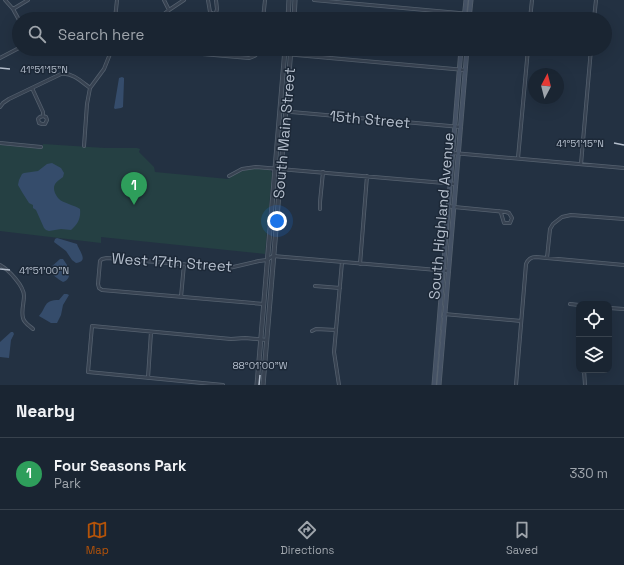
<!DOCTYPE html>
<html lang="en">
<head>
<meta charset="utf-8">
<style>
  body { margin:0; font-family:"Space Grotesk",sans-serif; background:#232d3a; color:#f1f3f6 }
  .controls { position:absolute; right:12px; bottom:12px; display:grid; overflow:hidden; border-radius:8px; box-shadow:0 4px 16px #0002 }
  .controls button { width:36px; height:36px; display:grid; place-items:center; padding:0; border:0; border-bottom:1px solid #38424d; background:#1a2532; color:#f1f3f6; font:20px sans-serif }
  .compass { position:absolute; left:528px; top:68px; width:36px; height:36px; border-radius:50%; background:#1a2532; box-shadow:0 4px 16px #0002; rotate:7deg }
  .you { position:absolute; left:277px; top:221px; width:14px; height:14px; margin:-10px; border:3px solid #fff; border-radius:50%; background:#1a73e8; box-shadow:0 0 0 6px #1a73e833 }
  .badge { display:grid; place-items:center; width:26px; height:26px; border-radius:50%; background:#b45309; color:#fff; font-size:13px; font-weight:700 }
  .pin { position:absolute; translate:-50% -33px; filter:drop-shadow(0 1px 2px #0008) }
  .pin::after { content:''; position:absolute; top:21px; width:14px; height:12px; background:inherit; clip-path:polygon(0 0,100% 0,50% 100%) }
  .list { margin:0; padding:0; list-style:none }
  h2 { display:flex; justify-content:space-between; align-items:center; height:52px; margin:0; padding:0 16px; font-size:17px }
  h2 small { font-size:13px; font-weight:400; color:#9fa5ac }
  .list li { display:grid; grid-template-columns:26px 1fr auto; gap:12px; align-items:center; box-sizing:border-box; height:72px; padding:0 16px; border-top:1px solid #38424d }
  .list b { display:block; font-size:15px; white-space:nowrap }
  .list p { margin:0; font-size:13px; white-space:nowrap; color:#9fa5ac }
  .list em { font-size:13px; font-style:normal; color:#9fa5ac }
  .icon { flex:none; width:22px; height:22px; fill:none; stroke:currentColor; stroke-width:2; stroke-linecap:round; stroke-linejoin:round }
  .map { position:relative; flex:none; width:624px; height:385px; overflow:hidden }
  .search { position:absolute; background:#1a2532; box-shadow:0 4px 16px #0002; left:12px; right:12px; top:12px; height:44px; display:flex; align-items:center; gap:10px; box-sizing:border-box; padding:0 14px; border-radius:22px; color:#9fa5ac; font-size:15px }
  .sheet { height:124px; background:#1a2532 }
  nav { display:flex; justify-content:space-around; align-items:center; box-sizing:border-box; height:56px; border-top:1px solid #38424d; background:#1a2532; font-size:11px; color:#9fa5ac }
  nav a { display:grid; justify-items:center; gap:2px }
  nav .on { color:#b45309 }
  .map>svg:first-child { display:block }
</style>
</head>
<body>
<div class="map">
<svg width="624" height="385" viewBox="0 0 624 385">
  <rect width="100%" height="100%" fill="#233142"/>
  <path fill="#254043" d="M 43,144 L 105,148 L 137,148 L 140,149 L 139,152 L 154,167 L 155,172 L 228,179 C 245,168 250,168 270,170 L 272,173 L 265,254 L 101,237 L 101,243 L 0,231 L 0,145 L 42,149 Z"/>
  <path fill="#354c6b" d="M 122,77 L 124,78 L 124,81 L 123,107 L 121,108 L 115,109 L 114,108 L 119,78 Z
    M 52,163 L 61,168 L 64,173 L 63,177 C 56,182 52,185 55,193 C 56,195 57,197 59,199 C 63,203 74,205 80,209 C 81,218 78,224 71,230 L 61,229 L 49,231 L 46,230 L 44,228 L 36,210 L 33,208 L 33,205 L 29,203 L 22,192 L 18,185 L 19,180 L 22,174 L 24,173 L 38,171 L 47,164 Z
    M 57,238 L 77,244 C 78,249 90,262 76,263 L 72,260 L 66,251 L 54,242 L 55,239 Z
    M 60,259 L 63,259 L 67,265 L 67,269 L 70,271 C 69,276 69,280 63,282 C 58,279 50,274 50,268 Z
    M 64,294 L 67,294 L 69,295 L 63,305 L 61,315 L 57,323 L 51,323 L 39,316 C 47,307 43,300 59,300 Z
    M 11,332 L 13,332 L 14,334 L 11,340 L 9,358 L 0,357 L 0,342 Z"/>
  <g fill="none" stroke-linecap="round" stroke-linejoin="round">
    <g stroke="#55616f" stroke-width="4">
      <path id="minor" d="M 5,0 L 13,9 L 19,20
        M 164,0 L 169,10
        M 208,0 L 210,12 L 214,14 L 216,13 L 217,9 L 216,0
        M 314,0 L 470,14
        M 13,9 L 28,0
        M 115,19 L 117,0
        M 158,19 L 169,10 L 184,0
        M 263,19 L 265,0
        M 530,19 L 532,0
        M 594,19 L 596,0
        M 169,49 L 179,52 L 249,58 C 254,57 258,54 260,49
        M 285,54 L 465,70
        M 0,58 L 19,48
        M 32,88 L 43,112 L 43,116 L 40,117 L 38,119 L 39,123 L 42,124 L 45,124 L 47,120 L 46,117 L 43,116
        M 0,107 L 3,103 L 9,99 L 61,74 C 72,72 82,82 90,88
        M 280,111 L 461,127
        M 0,143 L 41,147
        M 84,146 L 87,104 L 90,88 L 104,69 L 112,49
        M 453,153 L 624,168
        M 518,158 L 528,49
        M 581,164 L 591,49
        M 229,176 L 242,169 L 256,167 L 456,184
        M 448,206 L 454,207 L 506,212 L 509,213 L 512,218 L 510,223 L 504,223 L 501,213 L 499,211
        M 320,209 L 320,202 L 323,172
        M 547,258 L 550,229 L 553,224 L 562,217 L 571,215 L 624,219
        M 360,264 L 367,176
        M 0,265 C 9,270 24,286 24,296 C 24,303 21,311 23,318 C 24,323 30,326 33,329
        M 315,286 L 340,288
        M 181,297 L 184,264
        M 264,304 L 102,290 L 99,288 L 98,284 L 100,261 L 102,259 L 107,258 L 229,268 L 259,261 L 267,260 L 273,256 L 449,271
        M 570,304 L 579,305
        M 609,308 L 624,309
        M 444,314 L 521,321
        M 312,331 L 316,329 L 336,330
        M 584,370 L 585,385
        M 148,378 L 151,332
        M 223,385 L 88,372 L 92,326 L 231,339 L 245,338 L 267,340
        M 339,385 L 334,352 L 342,262
        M 516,385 L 526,264 C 528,259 531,257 536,257 L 624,265"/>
    </g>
    <g stroke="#55616f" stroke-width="5">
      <path id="tertiary" d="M 288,19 L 289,0
        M 294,19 L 295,0
        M 257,385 L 285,49
        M 263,385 L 291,49"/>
    </g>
    <g stroke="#55616f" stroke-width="5">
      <path id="secondary" d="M 464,19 L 466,0
        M 469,19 L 471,0
        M 434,385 L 461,49
        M 439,385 L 467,49"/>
    </g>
    <use href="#minor" stroke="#384352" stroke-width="2.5"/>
    <use href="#tertiary" stroke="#384352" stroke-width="3.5"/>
    <use href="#secondary" stroke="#455265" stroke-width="3.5"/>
  </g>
  <path fill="none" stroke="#b4becc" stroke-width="1.5" d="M 0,68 L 10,69M 614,143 L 624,145M 0,269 L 10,270M 259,385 L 260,375"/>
  <g text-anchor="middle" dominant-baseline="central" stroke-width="3" stroke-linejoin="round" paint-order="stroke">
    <g font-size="15" fill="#b4becc" stroke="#1c2837">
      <text transform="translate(370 119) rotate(5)">15th Street</text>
      <text transform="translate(284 133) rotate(-85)">South Main Street</text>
      <text transform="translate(441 216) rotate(-85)">South Highland Avenue</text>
      <text transform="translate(172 262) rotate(4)">West 17th Street</text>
    </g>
  </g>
  <g font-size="10" text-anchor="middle" fill="#b4becc" stroke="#1c2837" stroke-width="3" stroke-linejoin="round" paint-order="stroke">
    <text x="44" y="73">41°51'15"N</text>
    <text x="580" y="147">41°51'15"N</text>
    <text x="44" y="274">41°51'00"N</text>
    <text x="260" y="369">88°01'00"W</text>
  </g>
</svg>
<div class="controls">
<button><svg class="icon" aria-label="locate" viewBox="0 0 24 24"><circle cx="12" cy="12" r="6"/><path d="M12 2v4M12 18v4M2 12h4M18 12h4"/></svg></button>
<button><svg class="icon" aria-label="layers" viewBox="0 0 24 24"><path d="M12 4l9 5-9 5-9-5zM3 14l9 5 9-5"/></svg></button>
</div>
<svg class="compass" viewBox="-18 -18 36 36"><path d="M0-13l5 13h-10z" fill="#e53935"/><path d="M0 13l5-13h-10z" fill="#9fa5ac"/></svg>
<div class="you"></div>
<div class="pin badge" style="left:134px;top:205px;background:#2e9e5b">1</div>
<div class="search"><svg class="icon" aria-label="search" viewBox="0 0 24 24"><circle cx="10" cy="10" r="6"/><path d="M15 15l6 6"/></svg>Search here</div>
</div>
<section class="sheet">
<h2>Nearby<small></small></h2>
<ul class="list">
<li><span class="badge" style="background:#2e9e5b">1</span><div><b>Four Seasons Park</b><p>Park</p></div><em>330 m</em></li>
</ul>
</section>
<nav>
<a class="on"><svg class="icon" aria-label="map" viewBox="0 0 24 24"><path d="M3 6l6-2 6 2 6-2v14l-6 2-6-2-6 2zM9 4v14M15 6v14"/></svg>Map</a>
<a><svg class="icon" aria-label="directions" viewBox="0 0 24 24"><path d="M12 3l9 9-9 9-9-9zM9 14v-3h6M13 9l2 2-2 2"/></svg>Directions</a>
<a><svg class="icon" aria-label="saved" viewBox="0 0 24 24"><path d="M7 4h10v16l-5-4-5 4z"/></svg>Saved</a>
</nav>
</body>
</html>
